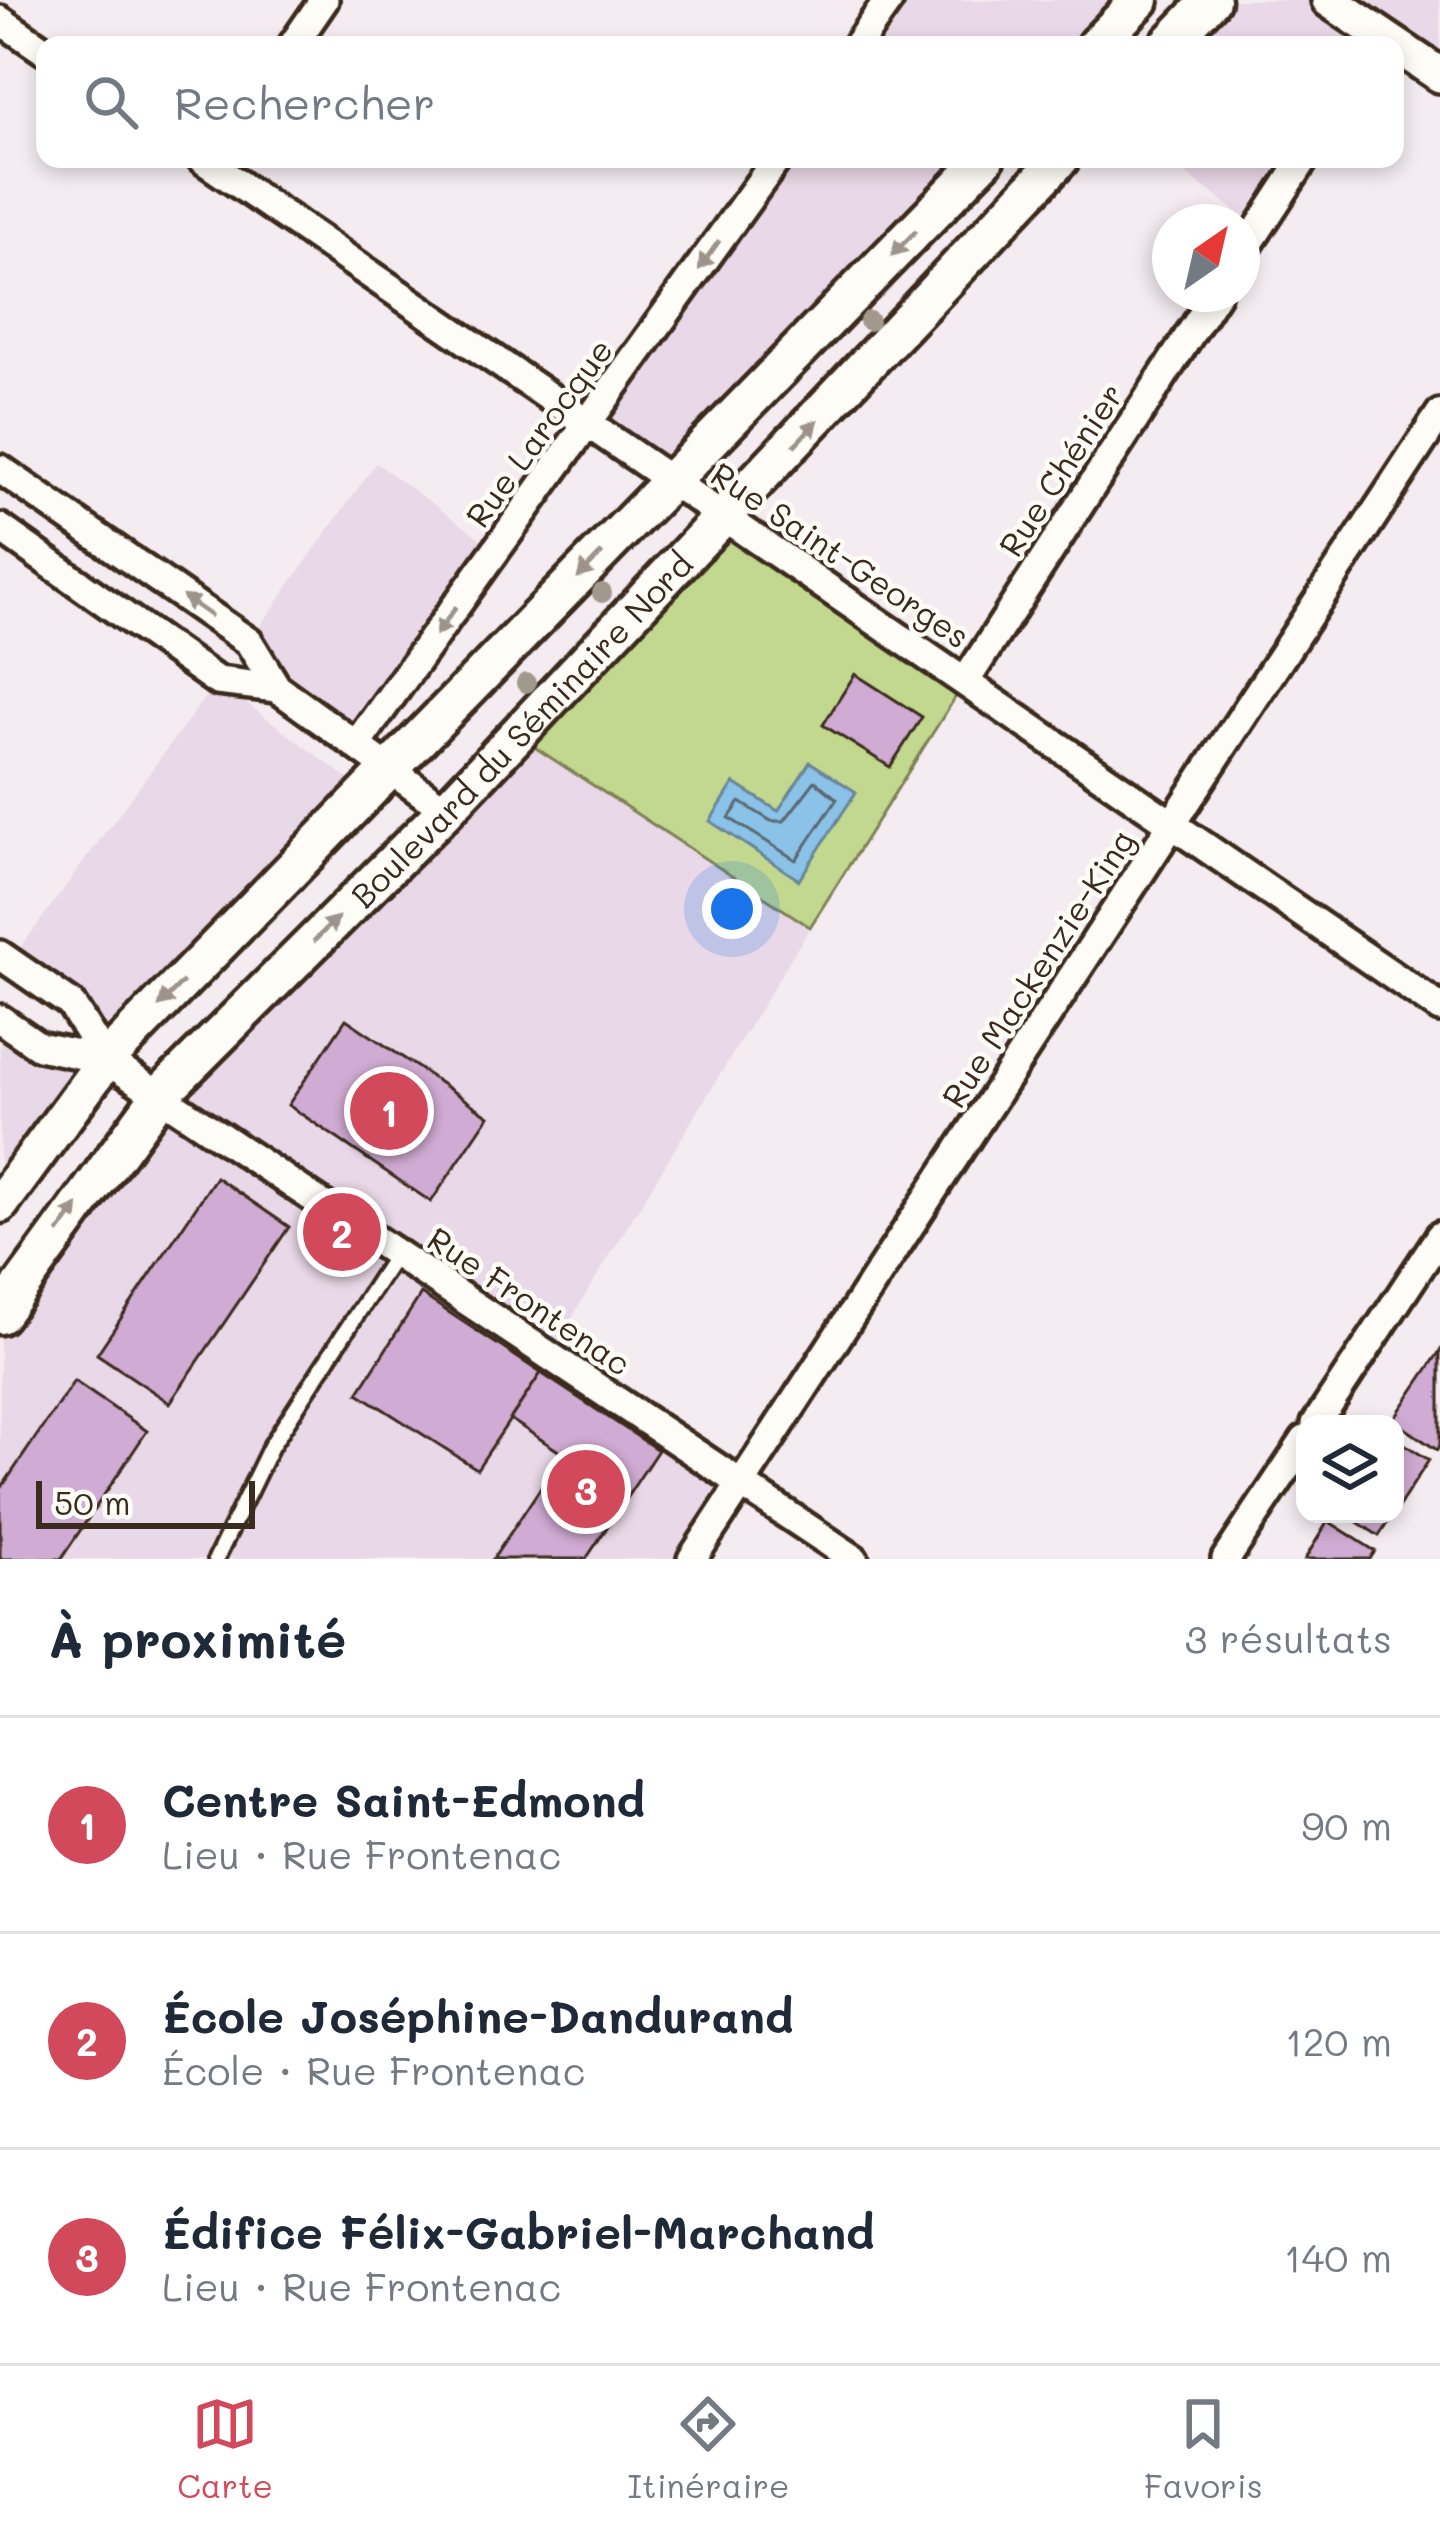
<!DOCTYPE html>
<html lang="fr">
<head>
<meta charset="utf-8">
<style>
  body { margin:0; font-family:Mali,sans-serif; background:#f2f2f3; color:#1f2937 }
  .controls { position:absolute; right:36px; bottom:36px; display:grid; overflow:hidden; border-radius:24px; box-shadow:0 6px 18px #0003 }
  .controls button { width:108px; height:108px; display:grid; place-items:center; padding:0; border:0; border-bottom:3px solid #e0e1e3; background:#fff; color:#1f2937; font:60px sans-serif }
  .compass { position:absolute; left:1152px; top:204px; width:108px; height:108px; border-radius:50%; background:#fff; box-shadow:0 6px 18px #0003; rotate:34deg }
  .scale { position:absolute; left:36px; bottom:30px; width:219px; box-sizing:border-box; padding-left:12px; border:6px solid #3b2a1e; border-top:0; font-size:33px; line-height:42px; white-space:nowrap; color:#3b2a1e; -webkit-text-stroke:9px #fdfcf7; paint-order:stroke }
  .you { position:absolute; left:732px; top:909px; width:42px; height:42px; margin:-30px; border:9px solid #fff; border-radius:50%; background:#1a73e8; box-shadow:0 0 0 18px #1a73e833 }
  .badge { display:grid; place-items:center; width:78px; height:78px; border-radius:50%; background:#d1495b; color:#fff; font-size:39px; font-weight:700 }
  .pin { position:absolute; translate:-50% -50%; border:6px solid #fff; box-shadow:0 3px 12px #0006 }
  .list { margin:0; padding:0; list-style:none }
  h2 { display:flex; justify-content:space-between; align-items:center; height:156px; margin:0; padding:0 48px; font-size:51px }
  h2 small { font-size:39px; font-weight:400; color:#747a83 }
  .list li { display:grid; grid-template-columns:78px 1fr auto; gap:36px; align-items:center; box-sizing:border-box; height:216px; padding:0 48px; border-top:3px solid #e0e1e3 }
  .list b { display:block; font-size:45px; white-space:nowrap }
  .list p { margin:0; font-size:39px; white-space:nowrap; color:#747a83 }
  .list em { font-size:39px; font-style:normal; color:#747a83 }
  .icon { flex:none; width:66px; height:66px; fill:none; stroke:currentColor; stroke-width:2; stroke-linecap:round; stroke-linejoin:round }
  .map { position:relative; flex:none; width:1440px; height:1559px; overflow:hidden }
  .search { position:absolute; background:#fff; box-shadow:0 6px 18px #0003; left:36px; right:36px; top:36px; height:132px; display:flex; align-items:center; gap:30px; box-sizing:border-box; padding:0 42px; border-radius:24px; color:#747a83; font-size:45px }
  .sheet { height:804px; background:#fff }
  nav { display:flex; justify-content:space-around; align-items:center; box-sizing:border-box; height:168px; border-top:3px solid #e0e1e3; background:#fff; font-size:33px; color:#747a83 }
  nav a { display:grid; justify-items:center; gap:6px }
  nav .on { color:#d1495b }
  .map>svg:first-child { display:block }
</style>
</head>
<body>
<div class="map">
<svg width="1440" height="1559" viewBox="0 0 1440 1559">
  <rect width="100%" height="100%" fill="#f4ecf0"/>
  <filter id="ink" filterUnits="userSpaceOnUse"><feTurbulence type="fractalNoise" baseFrequency=".00833" numOctaves="2"/><feDisplacementMap in="SourceGraphic" scale="24" xChannelSelector="R" yChannelSelector="G"/><feConvolveMatrix kernelMatrix="1 2 1 2 8 2 1 2 1" color-interpolation-filters="sRGB"/></filter>
  <g filter="url(#ink)">
    <path fill="#e9d8e7" d="M 889,0 L 1140,0 L 1096,45 L 857,45 Z
      M 1211,0 L 1440,0 L 1440,70 L 1378,45 L 1168,45 Z
      M 777,159 L 985,159 L 671,481 L 589,424 Z
      M 1165,159 L 1304,159 L 1259,227 Z
      M 376,463 L 498,551 L 356,745 L 249,642 Z
      M 217,681 L 368,794 L 0,1204 L 0,1019 L 104,1060 L 71,1004 L 10,962 Z
      M 516,735 L 810,927 L 549,1355 L 743,1485 L 694,1559 L 0,1559 L 0,1320 L 121,1144 Z"/>
    <path fill="#c2d88e" stroke="#7e8156" stroke-width="3" d="M 726,518 L 965,682 L 810,927 L 516,735 Z"/>
    <path fill="#8ac2e8" stroke="#6a8597" stroke-width="3" d="M 810,762 L 856,792 L 799,880 L 710,821 L 734,783 L 778,811 Z"/>
    <g fill="none" stroke-linecap="round" stroke-linejoin="round">
      <path stroke="#5b676f" stroke-width="3" d="M 815,781 L 837,799 L 796,860 L 729,818 L 740,802 L 771,821 L 784,821 Z"/>
    </g>
    <path fill="#d0abd3" stroke="#3b2a1e" stroke-width="3" d="M 855,674 L 922,717 L 890,767 L 823,725 Z
      M 346,1019 L 489,1116 L 431,1202 L 288,1105 Z
      M 216,1177 L 289,1227 L 170,1403 L 97,1354 Z
      M 421,1294 L 541,1373 L 477,1469 L 358,1393 Z
      M 1440,1351 L 1440,1445 L 1437,1450 L 1393,1420 Z
      M 541,1373 L 658,1450 L 586,1559 L 493,1559 L 563,1454 L 510,1419 Z
      M 74,1381 L 147,1431 L 61,1559 L 0,1559 L 0,1490 Z
      M 1395,1438 L 1429,1460 L 1395,1512 Z
      M 1345,1514 L 1393,1514 L 1379,1536 Z
      M 1328,1521 L 1375,1551 L 1370,1559 L 1305,1559 Z"/>
    <g fill="none" stroke-linecap="round" stroke-linejoin="round">
      <g stroke="#3b2a1e" stroke-width="22">
        <path id="service" d="M 216,1559 L 271,1446 L 396,1254"/>
      </g>
      <g stroke="#3b2a1e" stroke-width="36">
        <path id="minor" d="M 0,20 L 45,51
          M 293,45 L 324,0
          M 857,45 L 889,0
          M 202,159 L 1440,1008
          M 1242,254 L 1304,159
          M 0,469 L 249,642 L 277,688 L 446,810
          M 0,528 L 217,681 L 277,688
          M 965,682 L 1216,294
          M 356,745 L 777,159
          M 0,955 L 71,1004 L 106,1060
          M 0,1019 L 39,1046 L 106,1060 L 854,1559
          M 1316,1424 L 1440,1236
          M 692,1559 L 1440,414
          M 1226,1559 L 1305,1440"/>
      </g>
      <g stroke="#3b2a1e" stroke-width="42">
        <path id="tertiary" d="M 1329,0 L 1440,75"/>
      </g>
      <g stroke="#3b2a1e" stroke-width="45">
        <g id="secondary">
          <path d="M 1096,45 L 1140,0"/>
          <path d="M 1168,45 L 1211,0"/>
          <path d="M 0,1204 L 106,1060 L 985,159"/>
          <path id="s1" d="M 0,1315 L 159,1096 L 446,810 L 1060,159"/>
        </g>
      </g>
      <use href="#service" stroke="#fdfcf7" stroke-width="14"/>
      <use href="#minor" stroke="#fdfcf7" stroke-width="27"/>
      <use href="#tertiary" stroke="#fdfcf7" stroke-width="33"/>
      <use href="#secondary" stroke="#fdfcf7" stroke-width="36"/>
    </g>
    <g fill="#a19a8c">
      <circle cx="869" cy="321" r="10"/>
      <circle cx="602" cy="593" r="10"/>
      <circle cx="526" cy="683" r="10"/>
    </g>
    <defs><path id="oneway-solid" d="M-6-.8H1V-3.2L6.5 0L1 3.2V.8H-6Z" transform="scale(3)"/></defs>
    <g fill="#9c938a">
      <use href="#oneway-solid" transform="translate(904 243) rotate(134)"/>
      <use href="#oneway-solid" transform="translate(709 255) rotate(125)"/>
      <use href="#oneway-solid" transform="translate(806 433) rotate(-47)"/>
      <use href="#oneway-solid" transform="translate(590 565) rotate(134)"/>
      <use href="#oneway-solid" transform="translate(197 606) rotate(-145)"/>
      <use href="#oneway-solid" transform="translate(446 621) rotate(126)"/>
      <use href="#oneway-solid" transform="translate(326 929) rotate(-45)"/>
      <use href="#oneway-solid" transform="translate(171 994) rotate(134)"/>
      <use href="#oneway-solid" transform="translate(68 1219) rotate(-55)"/>
    </g>
  </g>
  <g text-anchor="middle" dominant-baseline="central" stroke-width="9" stroke-linejoin="round" paint-order="stroke">
    <g font-size="33" fill="#3b2a1e" stroke="#fdfcf7">
      <text transform="translate(538 432) rotate(-54)">Rue Larocque</text>
      <text transform="translate(1060 469) rotate(-57)">Rue Chénier</text>
      <text transform="translate(841 554) rotate(34)">Rue Saint-Georges</text>
      <text stroke="none"><textPath href="#s1" startOffset="786">Boulevard du Séminaire Nord</textPath></text>
      <text transform="translate(1037 968) rotate(-57)">Rue Mackenzie-King</text>
      <text transform="translate(530 1300) rotate(34)">Rue Frontenac</text>
    </g>
  </g>
</svg>
<div class="controls">
<button><svg class="icon" aria-label="layers" viewBox="0 0 24 24"><path d="M12 4l9 5-9 5-9-5zM3 14l9 5 9-5"/></svg></button>
</div>
<svg class="compass" viewBox="-18 -18 36 36"><path d="M0-13l5 13h-10z" fill="#e53935"/><path d="M0 13l5-13h-10z" fill="#747a83"/></svg>
<div class="scale">50 m</div>
<div class="you"></div>
<div class="pin badge" style="left:389px;top:1111px">1</div>
<div class="pin badge" style="left:342px;top:1232px">2</div>
<div class="pin badge" style="left:586px;top:1489px">3</div>
<div class="search"><svg class="icon" aria-label="search" viewBox="0 0 24 24"><circle cx="10" cy="10" r="6"/><path d="M15 15l6 6"/></svg>Rechercher</div>
</div>
<section class="sheet">
<h2>À proximité<small>3 résultats</small></h2>
<ul class="list">
<li><span class="badge">1</span><div><b>Centre Saint-Edmond</b><p>Lieu · Rue Frontenac</p></div><em>90 m</em></li>
<li><span class="badge">2</span><div><b>École Joséphine-Dandurand</b><p>École · Rue Frontenac</p></div><em>120 m</em></li>
<li><span class="badge">3</span><div><b>Édifice Félix-Gabriel-Marchand</b><p>Lieu · Rue Frontenac</p></div><em>140 m</em></li>
</ul>
</section>
<nav>
<a class="on"><svg class="icon" aria-label="map" viewBox="0 0 24 24"><path d="M3 6l6-2 6 2 6-2v14l-6 2-6-2-6 2zM9 4v14M15 6v14"/></svg>Carte</a>
<a><svg class="icon" aria-label="directions" viewBox="0 0 24 24"><path d="M12 3l9 9-9 9-9-9zM9 14v-3h6M13 9l2 2-2 2"/></svg>Itinéraire</a>
<a><svg class="icon" aria-label="saved" viewBox="0 0 24 24"><path d="M7 4h10v16l-5-4-5 4z"/></svg>Favoris</a>
</nav>
</body>
</html>
